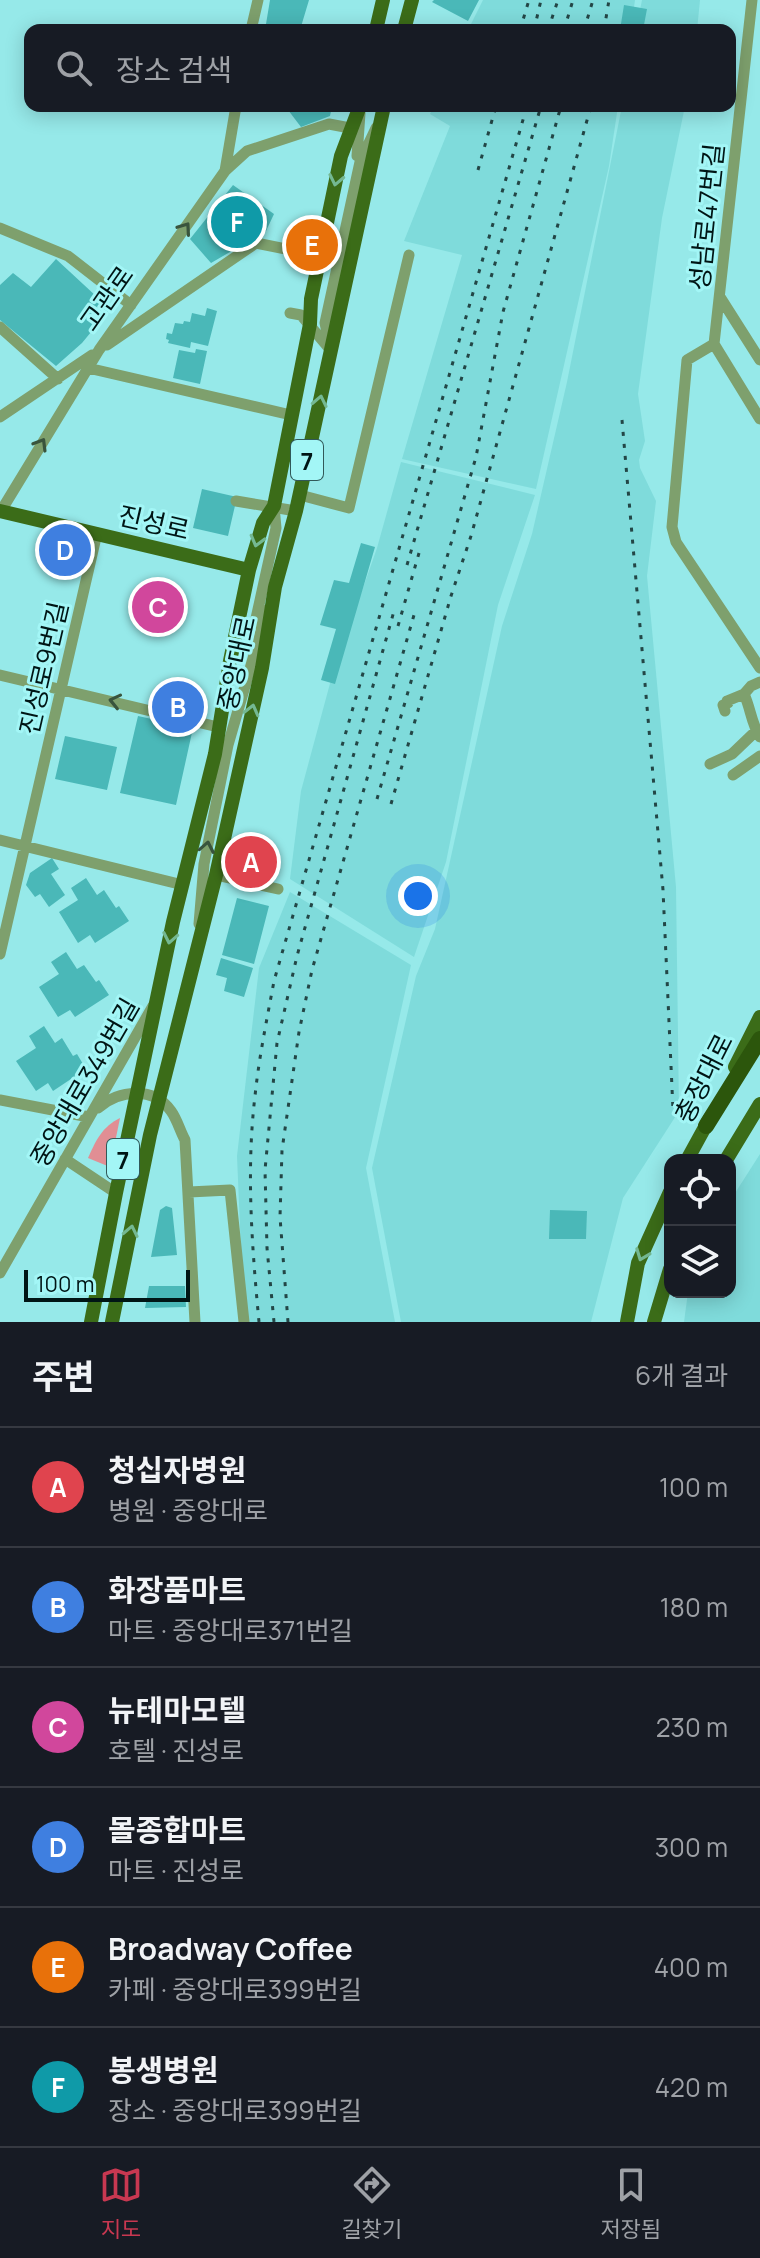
<!DOCTYPE html>
<html lang="ko">
<head>
<meta charset="utf-8">
<style>
  body { margin:0; font-family:Manrope,"Noto Sans KR",sans-serif; background:#242831; color:#f1f3f6 }
  .controls { position:absolute; right:24px; bottom:24px; display:grid; overflow:hidden; border-radius:16px; box-shadow:0 4px 20px #0003 }
  .controls button { width:72px; height:72px; display:grid; place-items:center; padding:0; border:0; border-bottom:2px solid #363941; background:#171b24; color:#f1f3f6; font:40px sans-serif }
  .scale { position:absolute; left:24px; bottom:20px; width:166px; box-sizing:border-box; padding-left:8px; border:4px solid #001515; border-top:0; font-size:22px; line-height:28px; white-space:nowrap; color:#001515; -webkit-text-stroke:6px #a3f6f6; paint-order:stroke }
  .you { position:absolute; left:418px; top:896px; width:28px; height:28px; margin:-20px; border:6px solid #fff; border-radius:50%; background:#1a73e8; box-shadow:0 0 0 12px #1a73e833 }
  .badge { display:grid; place-items:center; width:52px; height:52px; border-radius:50%; background:#c83851; color:#fff; font-size:26px; font-weight:700 }
  .pin { position:absolute; translate:-50% -50%; border:4px solid #fff; box-shadow:0 2px 8px #0006 }
  .list { margin:0; padding:0; list-style:none }
  h2 { display:flex; justify-content:space-between; align-items:center; height:104px; margin:0; padding:0 32px; font-size:34px }
  h2 small { font-size:26px; font-weight:400; color:#9ea1a6 }
  .list li { display:grid; grid-template-columns:52px 1fr auto; gap:24px; align-items:center; box-sizing:border-box; height:120px; padding:0 32px; border-top:2px solid #363941 }
  .list b { display:block; font-size:30px; white-space:nowrap }
  .list p { margin:0; font-size:26px; white-space:nowrap; color:#9ea1a6 }
  .list em { font-size:26px; font-style:normal; color:#9ea1a6 }
  .icon { flex:none; width:44px; height:44px; fill:none; stroke:currentColor; stroke-width:2; stroke-linecap:round; stroke-linejoin:round }
  .map { position:relative; flex:none; width:760px; height:1322px; overflow:hidden }
  .search { position:absolute; background:#171b24; box-shadow:0 4px 20px #0003; left:24px; right:24px; top:24px; height:88px; display:flex; align-items:center; gap:20px; box-sizing:border-box; padding:0 28px; border-radius:16px; color:#9ea1a6; font-size:30px }
  .sheet { height:824px; background:#171b24 }
  nav { display:flex; justify-content:space-around; align-items:center; box-sizing:border-box; height:112px; border-top:2px solid #363941; background:#171b24; font-size:22px; color:#9ea1a6 }
  nav a { display:grid; justify-items:center; gap:4px }
  nav .on { color:#c83851 }
  .map>svg:first-child { display:block }
</style>
</head>
<body>
<div class="map">
<svg width="760" height="1322" viewBox="0 0 760 1322">
  <rect width="100%" height="100%" fill="#96e9e9"/>
  <path fill="#7fdbdb" d="M 483,0 L 635,0 L 631,30 L 468,30 Z
    M 642,0 L 700,0 L 697,30 L 636,30 Z
    M 434,106 L 618,106 L 609,166 L 536,489 L 402,459 L 462,255 L 404,241 L 450,126 L 430,114 Z
    M 622,106 L 685,106 L 662,218 L 638,394 L 645,441 L 639,460 L 640,468 L 656,501 L 647,576 L 676,887 L 679,1111 L 623,1198 L 591,1322 L 401,1322 L 372,1168 L 416,976 L 435,929 L 502,626 L 532,534 L 567,382 Z
    M 401,462 L 535,495 L 498,605 L 446,862 L 414,957 L 290,879 L 301,791 L 332,676 L 377,548 Z
    M 290,892 L 411,965 L 366,1168 L 395,1322 L 244,1322 L 237,1156 L 259,968 Z
    M 760,1154 L 760,1322 L 684,1322 L 688,1292 L 730,1292 L 730,1201 Z"/>
  <path fill="#e18e94" d="M 120,1118 L 110,1167 L 88,1158 C 96,1140 102,1127 120,1118 Z"/>
  <path fill="#4ab8b8" d="M 270,0 L 309,0 L 300,30 L 265,30 Z
    M 434,0 L 479,0 L 468,21 L 432,2 Z
    M 624,5 L 647,9 L 643,30 L 620,30 Z
    M 285,106 L 332,106 L 330,116 L 301,127 Z
    M 233,185 L 274,214 L 266,231 L 211,263 L 190,239 Z
    M 56,259 L 110,309 L 82,343 L 56,366 L 0,320 L 0,285 L 13,273 L 31,287 Z
    M 207,308 L 217,311 L 208,346 L 191,342 L 190,348 L 168,343 L 169,340 L 166,339 L 167,333 L 172,334 L 175,323 L 183,324 L 184,321 L 190,322 L 192,313 L 205,316 Z
    M 196,349 L 207,351 L 200,384 L 173,378 L 179,350 L 195,353 Z
    M 202,489 L 237,497 L 228,536 L 193,528 Z
    M 361,543 L 375,547 L 335,684 L 321,680 L 336,629 L 320,625 L 334,580 L 349,583 Z
    M 138,716 L 193,728 L 176,805 L 120,793 Z
    M 65,736 L 117,747 L 107,790 L 55,779 Z
    M 52,858 L 59,869 L 51,874 L 65,895 L 49,907 L 40,894 L 35,897 L 26,885 L 30,873 Z
    M 86,878 L 97,895 L 104,890 L 116,908 L 119,906 L 129,921 L 95,943 L 90,935 L 78,943 L 59,912 L 78,900 L 71,888 Z
    M 237,898 L 269,906 L 254,964 L 222,955 Z
    M 66,952 L 77,969 L 84,965 L 96,982 L 99,980 L 109,995 L 75,1017 L 70,1010 L 58,1017 L 39,987 L 59,974 L 51,962 Z
    M 221,958 L 253,968 L 244,997 L 224,991 L 227,978 L 216,975 Z
    M 44,1026 L 55,1043 L 62,1038 L 73,1056 L 77,1054 L 86,1069 L 53,1091 L 48,1083 L 36,1091 L 16,1061 L 36,1048 L 29,1036 Z
    M 166,1206 L 172,1208 L 177,1255 L 151,1257 L 160,1210 Z
    M 550,1210 L 587,1211 L 586,1239 L 549,1239 Z
    M 149,1286 L 185,1286 L 186,1307 L 145,1308 Z"/>
  <g fill="none" stroke-linecap="round" stroke-linejoin="round">
    <path stroke="#7ea06d" stroke-width="11" d="M 251,30 L 258,0
      M 357,156 L 360,113
      M 225,171 L 247,151 L 329,124 L 350,128
      M 0,228 L 68,256 L 131,305
      M 720,297 L 760,360
      M 290,313 L 301,315 L 328,347
      M 0,327 L 58,379
      M 714,344 L 687,360 L 672,527 L 676,542 L 760,668
      M 714,344 L 752,0
      M 714,344 L 760,419
      M 107,345 L 256,243 L 320,256
      M 330,347 L 325,323 L 360,162 L 376,128
      M 88,368 L 291,415
      M 0,417 L 92,355
      M 300,495 L 349,508 L 409,255
      M 236,501 L 296,511
      M 1,511 L 99,350 L 225,171 L 236,106
      M 255,623 L 276,528 L 274,506
      M 0,675 L 218,727
      M 744,694 C 751,709 751,723 760,737
      M 725,711 L 723,705 L 728,703 L 727,701 L 744,694 L 751,686 L 760,682
      M 710,764 L 732,754 L 756,731
      M 733,775 L 760,756
      M 0,840 L 183,885
      M 216,875 L 278,889
      M 199,924 L 204,864 L 228,745 L 267,610
      M 0,954 L 97,533
      M 0,1100 L 89,1117
      M 98,1108 C 119,1090 153,1086 171,1111 C 177,1119 180,1131 185,1140 L 195,1322
      M 65,1159 L 116,1193
      M 189,1192 L 230,1190 L 244,1322
      M 0,1273 L 153,1006"/>
    <path stroke="#3b6c18" stroke-width="14" d="M 376,30 L 383,0
      M 404,30 L 412,0
      M 0,511 L 249,570
      M 735,1067 L 760,1017
      M 687,1160 L 710,1118
      M 726,1160 L 760,1104
      M 91,1322 L 116,1193 L 173,922 L 215,754 L 230,661 L 249,570 L 263,523 L 274,506 L 310,324 L 311,299 L 341,156 L 360,106
      M 112,1322 L 150,1135 L 216,875 L 262,668 L 275,587 L 296,511 L 384,106
      M 627,1322 L 638,1263 L 670,1192
      M 654,1322 L 670,1269"/>
    <path stroke="#2c560c" stroke-width="16" d="M 706,1126 L 760,1039"/>
    <path stroke="#234646" stroke-width="3" stroke-dasharray="4 8" stroke-linecap="butt" d="M 520,30 L 529,0
      M 534,30 L 541,0
      M 548,30 L 558,0
      M 564,30 L 573,0
      M 584,30 L 593,0
      M 604,30 L 609,0
      M 478,170 L 496,106
      M 622,420 L 663,890 L 673,1110
      M 407,565 L 541,106
      M 398,626 L 419,553
      M 377,799 L 476,457 L 503,312 L 561,106
      M 391,804 L 451,596 L 471,536 L 591,106
      M 259,1322 C 252,1247 246,1171 255,1096 C 259,1057 267,1019 274,981 L 527,106
      M 274,1322 L 267,1248 L 265,1170 L 277,1043 L 297,956 L 394,611
      M 288,1322 L 280,1217 L 282,1150 L 299,1032 L 312,970 L 416,608"/>
  </g>
  <defs><path id="oneway-chevron" d="M-2-3.5L2.5 0L-2 3.5" fill="none" stroke-width="1.6" stroke-linecap="round" stroke-linejoin="round" transform="scale(2)"/></defs>
  <g stroke="#74b892">
    <use href="#oneway-chevron" transform="translate(336 180) rotate(102)"/>
    <use href="#oneway-chevron" transform="translate(320 401) rotate(-78)"/>
    <use href="#oneway-chevron" transform="translate(257 541) rotate(105)"/>
    <use href="#oneway-chevron" transform="translate(252 710) rotate(-76)"/>
    <use href="#oneway-chevron" transform="translate(170 938) rotate(101)"/>
    <use href="#oneway-chevron" transform="translate(131 1231) rotate(-78)"/>
    <use href="#oneway-chevron" transform="translate(642 1255) rotate(111)"/>
  </g>
  <g stroke="#39543d">
    <use href="#oneway-chevron" transform="translate(185 228) rotate(-55)"/>
    <use href="#oneway-chevron" transform="translate(41 444) rotate(-59)"/>
    <use href="#oneway-chevron" transform="translate(115 701) rotate(-167)"/>
    <use href="#oneway-chevron" transform="translate(207 847) rotate(-79)"/>
  </g>
  <g text-anchor="middle" dominant-baseline="central" stroke-width="6" stroke-linejoin="round" paint-order="stroke">
    <g fill="#a3f6f6" stroke="#315858" stroke-width="2">
      <rect x="291" y="440" width="32" height="40" rx="6"/>
      <rect x="107" y="1139" width="32" height="40" rx="6"/>
    </g>
    <g font-size="24" font-weight="bold" fill="#001515">
      <text x="307" y="460">7</text>
      <text x="123" y="1159">7</text>
    </g>
    <g font-size="26" fill="#001515" stroke="#a3f6f6">
      <text transform="translate(706 217) rotate(-84)">성남로47번길</text>
      <text transform="translate(106 298) rotate(-55)">고관로</text>
      <text transform="translate(154 522) rotate(13)">진성로</text>
      <text transform="translate(236 663) rotate(-78)">중앙대로</text>
      <text transform="translate(43 668) rotate(-77)">진성로9번길</text>
      <text transform="translate(703 1078) rotate(-63)">충장대로</text>
      <text transform="translate(84 1082) rotate(-60)">중앙대로349번길</text>
    </g>
  </g>
</svg>
<div class="controls">
<button><svg class="icon" aria-label="locate" viewBox="0 0 24 24"><circle cx="12" cy="12" r="6"/><path d="M12 2v4M12 18v4M2 12h4M18 12h4"/></svg></button>
<button><svg class="icon" aria-label="layers" viewBox="0 0 24 24"><path d="M12 4l9 5-9 5-9-5zM3 14l9 5 9-5"/></svg></button>
</div>
<div class="scale">100 m</div>
<div class="you"></div>
<div class="pin badge" style="left:251px;top:862px;background:#e0444e">A</div>
<div class="pin badge" style="left:178px;top:707px;background:#3f7fe0">B</div>
<div class="pin badge" style="left:158px;top:607px;background:#d1479c">C</div>
<div class="pin badge" style="left:65px;top:550px;background:#3f7fe0">D</div>
<div class="pin badge" style="left:312px;top:245px;background:#e8710a">E</div>
<div class="pin badge" style="left:237px;top:222px;background:#0f9aa8">F</div>
<div class="search"><svg class="icon" aria-label="search" viewBox="0 0 24 24"><circle cx="10" cy="10" r="6"/><path d="M15 15l6 6"/></svg>장소 검색</div>
</div>
<section class="sheet">
<h2>주변<small>6개 결과</small></h2>
<ul class="list">
<li><span class="badge" style="background:#e0444e">A</span><div><b>청십자병원</b><p>병원 · 중앙대로</p></div><em>100 m</em></li>
<li><span class="badge" style="background:#3f7fe0">B</span><div><b>화장품마트</b><p>마트 · 중앙대로371번길</p></div><em>180 m</em></li>
<li><span class="badge" style="background:#d1479c">C</span><div><b>뉴테마모텔</b><p>호텔 · 진성로</p></div><em>230 m</em></li>
<li><span class="badge" style="background:#3f7fe0">D</span><div><b>몰종합마트</b><p>마트 · 진성로</p></div><em>300 m</em></li>
<li><span class="badge" style="background:#e8710a">E</span><div><b>Broadway Coffee</b><p>카페 · 중앙대로399번길</p></div><em>400 m</em></li>
<li><span class="badge" style="background:#0f9aa8">F</span><div><b>봉생병원</b><p>장소 · 중앙대로399번길</p></div><em>420 m</em></li>
</ul>
</section>
<nav>
<a class="on"><svg class="icon" aria-label="map" viewBox="0 0 24 24"><path d="M3 6l6-2 6 2 6-2v14l-6 2-6-2-6 2zM9 4v14M15 6v14"/></svg>지도</a>
<a><svg class="icon" aria-label="directions" viewBox="0 0 24 24"><path d="M12 3l9 9-9 9-9-9zM9 14v-3h6M13 9l2 2-2 2"/></svg>길찾기</a>
<a><svg class="icon" aria-label="saved" viewBox="0 0 24 24"><path d="M7 4h10v16l-5-4-5 4z"/></svg>저장됨</a>
</nav>
</body>
</html>
